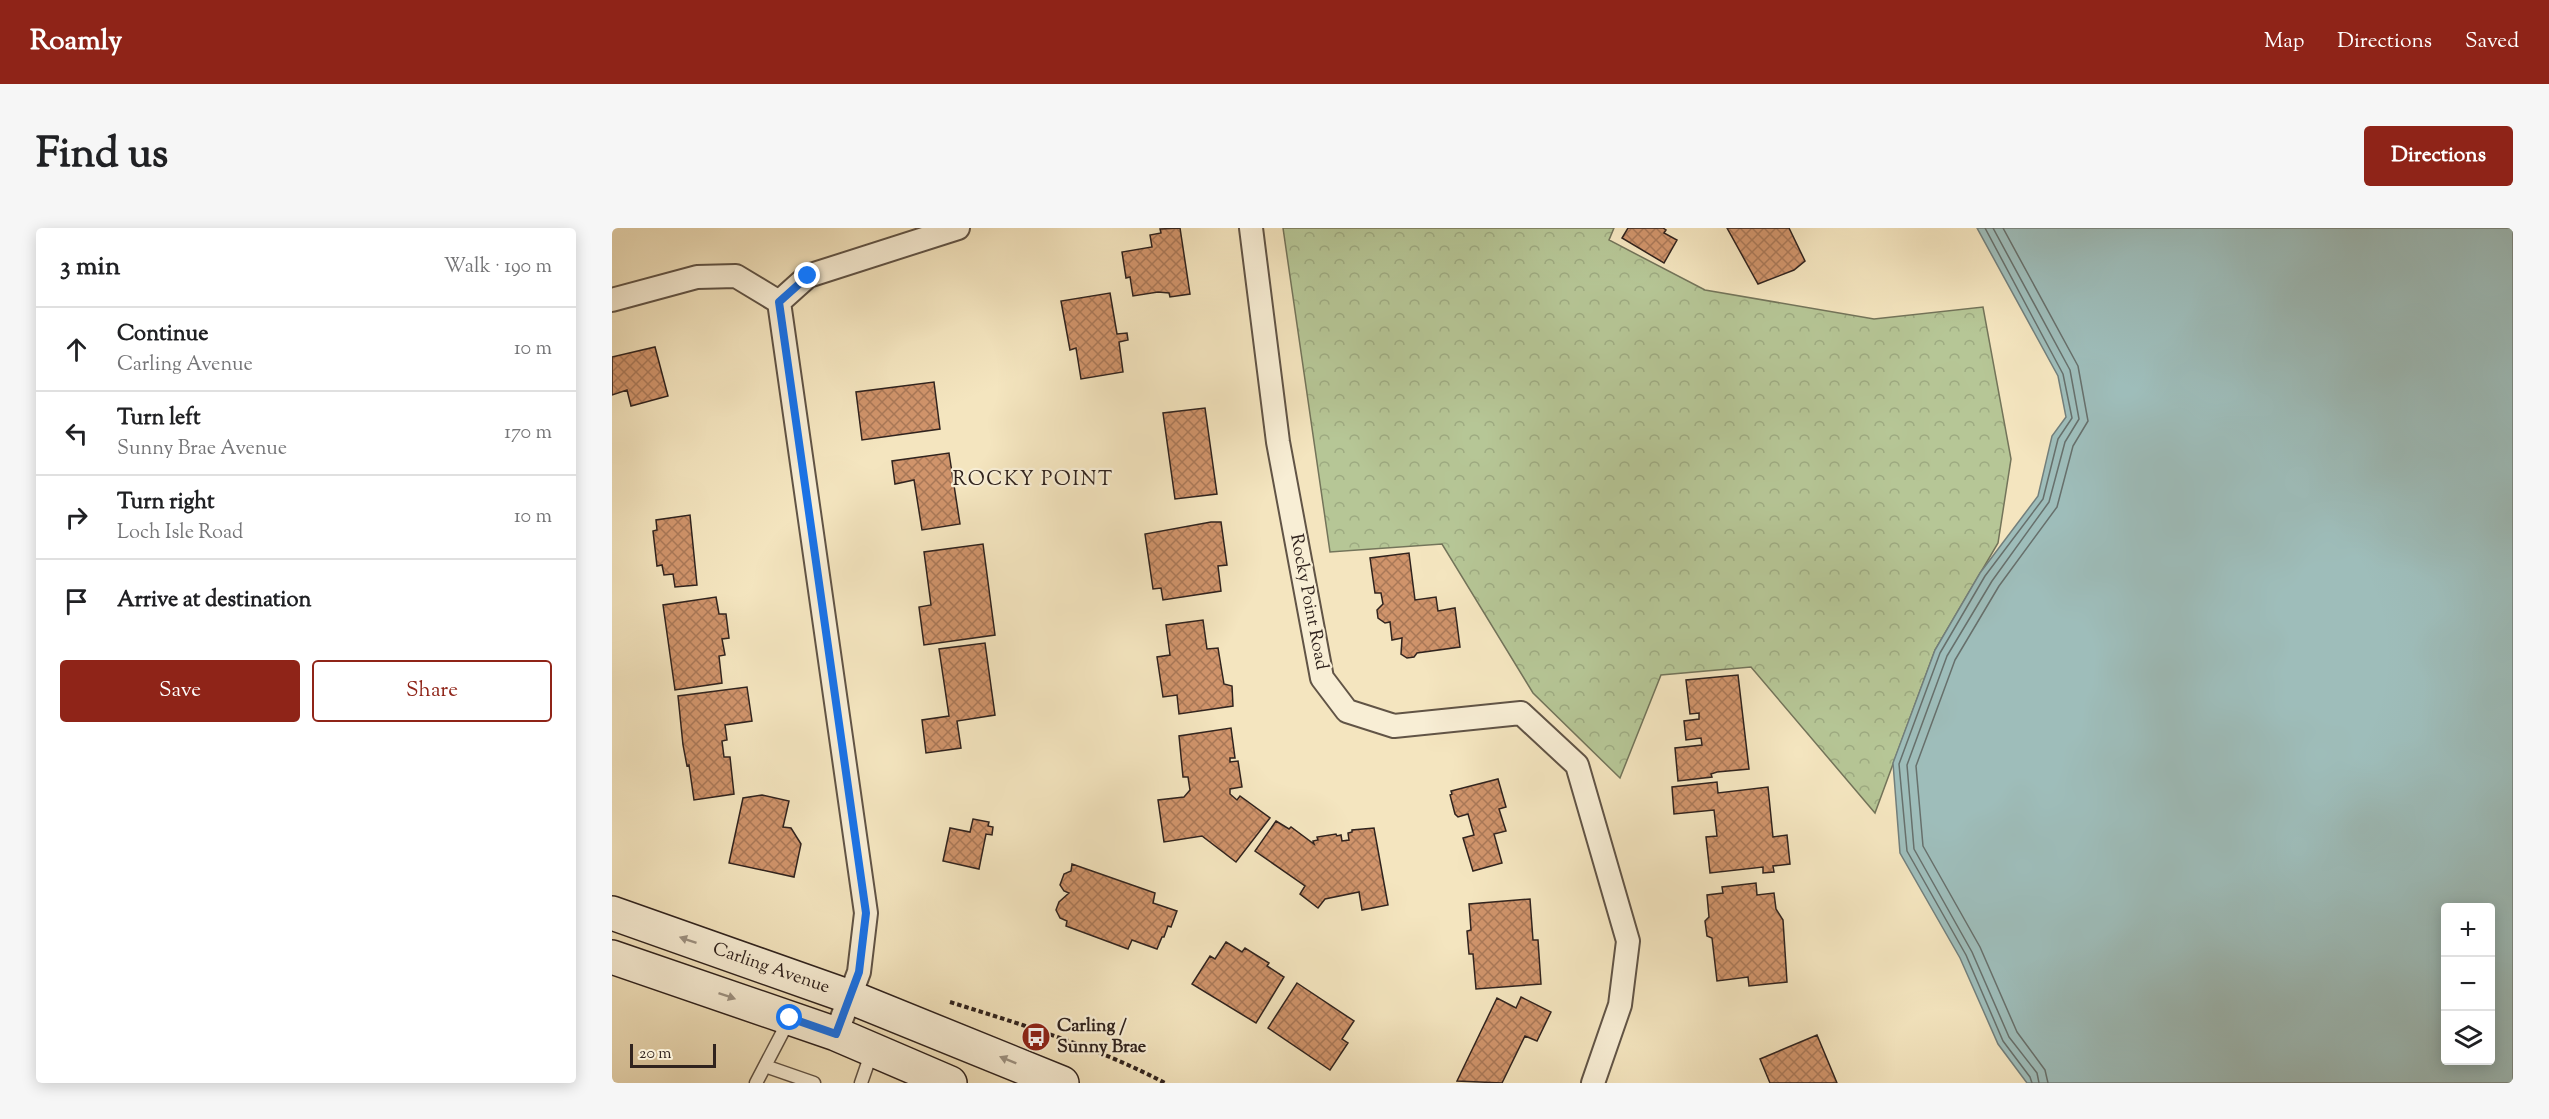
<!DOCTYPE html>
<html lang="en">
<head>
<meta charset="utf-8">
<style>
  body { margin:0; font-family:"Sorts Mill Goudy",serif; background:#f6f6f6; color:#202124 }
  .controls { position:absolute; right:18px; bottom:18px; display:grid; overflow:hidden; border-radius:6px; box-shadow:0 3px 15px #0003 }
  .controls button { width:54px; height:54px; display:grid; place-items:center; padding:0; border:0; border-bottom:2px solid #e0e0e0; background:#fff; color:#202124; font:30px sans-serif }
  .scale { position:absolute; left:18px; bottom:15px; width:86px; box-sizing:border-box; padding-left:6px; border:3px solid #30231e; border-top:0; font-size:16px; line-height:21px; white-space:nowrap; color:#30231e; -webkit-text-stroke:4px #f8eed5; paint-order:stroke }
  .stop { position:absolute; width:18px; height:18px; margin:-14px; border:4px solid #1a73e8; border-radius:50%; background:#fff }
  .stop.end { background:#1a73e8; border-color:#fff; box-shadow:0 2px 6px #0008 }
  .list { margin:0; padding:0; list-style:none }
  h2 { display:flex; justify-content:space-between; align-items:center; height:78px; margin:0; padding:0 24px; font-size:26px }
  h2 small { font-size:20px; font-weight:400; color:#757577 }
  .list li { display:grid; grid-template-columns:39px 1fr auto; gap:18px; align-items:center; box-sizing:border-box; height:84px; padding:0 24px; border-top:2px solid #e0e0e0 }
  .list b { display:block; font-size:22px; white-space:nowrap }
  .list p { margin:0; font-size:20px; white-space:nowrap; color:#757577 }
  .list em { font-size:20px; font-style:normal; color:#757577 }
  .actions { display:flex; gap:12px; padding:18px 24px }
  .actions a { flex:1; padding:14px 0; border:2px solid #8f2418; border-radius:6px; text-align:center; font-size:21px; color:#8f2418 }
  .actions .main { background:#8f2418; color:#fff }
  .icon { flex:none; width:33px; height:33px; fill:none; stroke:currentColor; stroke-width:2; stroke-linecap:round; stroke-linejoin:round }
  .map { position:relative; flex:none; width:1901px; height:855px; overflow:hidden; border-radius:6px }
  header { display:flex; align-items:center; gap:36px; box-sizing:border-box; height:84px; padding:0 30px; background:#8f2418; color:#fff }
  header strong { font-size:28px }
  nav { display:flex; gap:33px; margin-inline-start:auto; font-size:21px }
  .intro { display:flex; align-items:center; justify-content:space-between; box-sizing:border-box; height:144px; padding:0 36px }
  h1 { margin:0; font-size:42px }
  .button { padding:15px 27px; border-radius:6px; background:#8f2418; color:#fff; font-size:21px; font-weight:700 }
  main { display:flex; gap:36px; padding:0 36px }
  aside { flex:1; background:#fff; border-radius:6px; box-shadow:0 3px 15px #0003 }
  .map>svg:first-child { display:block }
</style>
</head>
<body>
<header>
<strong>Roamly</strong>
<nav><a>Map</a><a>Directions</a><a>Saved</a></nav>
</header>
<div class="intro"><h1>Find us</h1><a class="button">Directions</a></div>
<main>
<aside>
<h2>3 min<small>Walk · 190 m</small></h2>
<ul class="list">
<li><svg class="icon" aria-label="ahead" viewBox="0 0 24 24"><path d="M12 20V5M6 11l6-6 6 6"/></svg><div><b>Continue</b><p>Carling Avenue</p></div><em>10 m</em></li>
<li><svg class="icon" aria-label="left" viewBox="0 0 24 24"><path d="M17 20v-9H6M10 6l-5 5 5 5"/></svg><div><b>Turn left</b><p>Sunny Brae Avenue</p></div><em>170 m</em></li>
<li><svg class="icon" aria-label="right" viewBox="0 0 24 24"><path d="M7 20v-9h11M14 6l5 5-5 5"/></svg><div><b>Turn right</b><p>Loch Isle Road</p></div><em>10 m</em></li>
<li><svg class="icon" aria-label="arrive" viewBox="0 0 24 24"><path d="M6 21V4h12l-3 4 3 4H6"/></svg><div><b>Arrive at destination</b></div></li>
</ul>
<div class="actions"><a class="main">Save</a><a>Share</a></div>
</aside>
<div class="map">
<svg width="1901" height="855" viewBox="0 0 1901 855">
  <defs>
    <pattern id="forest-crowns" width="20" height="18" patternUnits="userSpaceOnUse" patternTransform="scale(1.5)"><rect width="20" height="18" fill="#b6c696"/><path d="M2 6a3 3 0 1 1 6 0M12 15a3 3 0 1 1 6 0" fill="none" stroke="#9daa81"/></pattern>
    <pattern id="building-cross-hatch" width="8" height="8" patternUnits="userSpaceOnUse" patternTransform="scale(1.5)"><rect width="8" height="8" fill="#d0946b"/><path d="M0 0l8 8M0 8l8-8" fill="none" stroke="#a97857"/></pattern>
  </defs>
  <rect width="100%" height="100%" fill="#f4e5bf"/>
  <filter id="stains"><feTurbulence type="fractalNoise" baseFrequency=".00333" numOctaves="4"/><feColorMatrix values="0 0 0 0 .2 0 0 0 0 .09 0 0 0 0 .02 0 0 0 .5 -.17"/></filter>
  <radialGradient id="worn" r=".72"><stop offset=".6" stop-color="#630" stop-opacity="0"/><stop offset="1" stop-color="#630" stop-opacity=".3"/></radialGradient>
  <path fill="url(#forest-crowns)" stroke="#73745a" stroke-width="1.5" d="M 671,0 L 1002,0 L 997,12 L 1093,62 L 1262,91 L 1371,79 L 1399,231 L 1386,315 L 1323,422 L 1263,585 L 1139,439 L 1049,447 L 1008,550 L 921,465 L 830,316 L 718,324 Z"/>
  <path fill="#9ebdba" stroke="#727f7c" stroke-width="1.5" fill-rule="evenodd" d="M 1365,0 L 1901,0 L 1901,855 L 1415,855 L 1386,816 L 1348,730 L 1288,625 L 1281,535 L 1323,422 L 1368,345 L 1426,268 L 1440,208 L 1454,189 L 1446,148 ZM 1834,680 L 1878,680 L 1878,832 L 1834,832 Z"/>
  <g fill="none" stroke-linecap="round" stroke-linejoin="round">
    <path stroke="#67706c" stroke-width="1.5" d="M 1373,0 L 1451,146 L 1460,190 L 1446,211 L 1431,271 L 1373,348 L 1328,425 L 1287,536 L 1295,623 L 1354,727 L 1391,813 L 1418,849 L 1420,855
      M 1381,0 L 1458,142 L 1467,191 L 1453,214 L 1437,274 L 1380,353 L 1335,428 L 1295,537 L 1302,621 L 1360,724 L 1397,809 L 1425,845 L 1427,855
      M 1391,0 L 1466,138 L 1476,193 L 1461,218 L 1445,279 L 1387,358 L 1343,432 L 1304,538 L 1311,618 L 1368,719 L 1405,804 L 1433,842 L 1436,855"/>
  </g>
  <path fill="url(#building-cross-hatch)" stroke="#30231e" stroke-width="1.5" d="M 568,0 L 578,66 L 558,69 L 557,65 L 546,64 L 521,68 L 518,49 L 514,50 L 510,24 L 540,19 L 538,7 L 549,5 L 548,1 Z
    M 1016,0 L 1051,0 L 1054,2 L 1052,5 L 1065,12 L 1052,35 L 1010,10 Z
    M 1115,0 L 1177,0 L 1193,33 L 1182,42 L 1146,56 Z
    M 498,65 L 505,106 L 515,105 L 516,112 L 507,114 L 511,144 L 469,151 L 464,120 L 458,122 L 449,73 Z
    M 43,119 L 56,168 L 19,178 L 15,162 L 0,167 L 0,129 Z
    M 322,154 L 328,201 L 250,212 L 244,164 Z
    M 593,180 L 605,266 L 563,271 L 551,185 Z
    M 337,225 L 348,296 L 310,302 L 302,252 L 283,256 L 280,233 Z
    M 78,287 L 85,357 L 63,359 L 61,346 L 52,347 L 50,337 L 45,338 L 41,303 L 45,302 L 44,292 Z
    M 599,294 L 609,294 L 615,337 L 606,338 L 609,363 L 551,372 L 549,360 L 541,361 L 533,306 Z
    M 371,316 L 383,407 L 312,417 L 307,379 L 319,377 L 312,324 Z
    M 797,325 L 803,372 L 824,369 L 826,383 L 843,380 L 848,419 L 805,425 L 802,429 L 795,430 L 789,426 L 790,410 L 780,412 L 778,394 L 773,395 L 766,390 L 765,382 L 771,376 L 769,365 L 763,365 L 758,330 Z
    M 104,369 L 107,386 L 114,386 L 117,410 L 110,411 L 113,427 L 107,428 L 110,455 L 63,462 L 51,377 Z
    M 591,392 L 595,421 L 606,420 L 612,456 L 620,458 L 621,478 L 567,486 L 565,467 L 551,469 L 545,429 L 558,427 L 554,397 Z
    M 373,415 L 383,487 L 345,493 L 349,520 L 314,525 L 310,492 L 337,488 L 327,421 Z
    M 1126,447 L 1137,541 L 1105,544 L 1099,546 L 1100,549 L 1066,553 L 1063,520 L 1090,517 L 1089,510 L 1074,512 L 1072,493 L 1087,491 L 1087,485 L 1078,486 L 1074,452 Z
    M 135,459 L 140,493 L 113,497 L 115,512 L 110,513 L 112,529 L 118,529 L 122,566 L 82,572 L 77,537 L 75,538 L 71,517 L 66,468 Z
    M 619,500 L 623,530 L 618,530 L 618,534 L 626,533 L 630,559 L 618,561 L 618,566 L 625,572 L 628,568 L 658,590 L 624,634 L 590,608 L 552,614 L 546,572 L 572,569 L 578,562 L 576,549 L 571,549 L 567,508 Z
    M 886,551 L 894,579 L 887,581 L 894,603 L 882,606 L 890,635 L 861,643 L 851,610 L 862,607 L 856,586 L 846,589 L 843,586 L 838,567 L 840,566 L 839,563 Z
    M 1105,554 L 1106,565 L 1156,559 L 1161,609 L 1175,607 L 1178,636 L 1161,638 L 1162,644 L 1151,645 L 1151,639 L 1098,645 L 1094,609 L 1105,608 L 1102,582 L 1062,586 L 1060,559 Z
    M 150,567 L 177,573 L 171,599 L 179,600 L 189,616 L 182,649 L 117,635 L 131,570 Z
    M 361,591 L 377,594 L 376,598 L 381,599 L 380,607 L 374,606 L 367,641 L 331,633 L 338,600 L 358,604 Z
    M 664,593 L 677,601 L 679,599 L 702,616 L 701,613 L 706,612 L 705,609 L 724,606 L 725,608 L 729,607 L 730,613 L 737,612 L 736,605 L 740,604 L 740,602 L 762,600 L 776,677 L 750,682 L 747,664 L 713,671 L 706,680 L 688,666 L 693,658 L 643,623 Z
    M 460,636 L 543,665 L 541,675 L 565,683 L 559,699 L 556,698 L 552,709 L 550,709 L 545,721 L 520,712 L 516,721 L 454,698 L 455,693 L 448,690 L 444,682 L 447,674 L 457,665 L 452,663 L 448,657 L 452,646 L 459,643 Z
    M 1144,655 L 1145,667 L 1162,665 L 1164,681 L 1171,692 L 1175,754 L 1137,758 L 1136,749 L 1105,753 L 1100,710 L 1095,708 L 1093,693 L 1097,689 L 1095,667 L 1111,665 L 1110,659 Z
    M 918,671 L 921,712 L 926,712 L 929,756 L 864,761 L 861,726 L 857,726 L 855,703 L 859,702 L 857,676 Z
    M 614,714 L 630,724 L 633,720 L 657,735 L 655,738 L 672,749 L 644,795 L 580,756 L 598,728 L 603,731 Z
    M 685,755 L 742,793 L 730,811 L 736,815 L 718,842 L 656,800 Z
    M 909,769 L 939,784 L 925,813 L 913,808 L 890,855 L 845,853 L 885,770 L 904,780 Z
    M 1205,807 L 1225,855 L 1158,855 L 1148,831 Z"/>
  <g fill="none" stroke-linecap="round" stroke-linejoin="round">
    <g stroke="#615446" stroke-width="15">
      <path id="service" d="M 153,838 L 202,855
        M 144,855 L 177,792
        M 249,855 L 260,823"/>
    </g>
    <g stroke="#615446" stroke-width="26">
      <path id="minor" d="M 639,0 L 666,214 L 710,450 L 735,483 L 782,498 L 909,485 L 965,537 L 1016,713 L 1008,777 L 981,855
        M 0,72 L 85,49 L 124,48 L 167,74
        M 167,74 L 254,685 L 247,744 L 224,806
        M 167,74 L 196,48 L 346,0"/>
    </g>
    <g stroke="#30231e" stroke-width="36">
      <path id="secondary" d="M 0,685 L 238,769 L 450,855
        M 0,729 L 224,806 L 338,855"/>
    </g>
    <path stroke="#30231e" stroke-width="4" stroke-dasharray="4.5 3" stroke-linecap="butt" d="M 338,774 C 411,797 485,819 553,855"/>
    <use href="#service" stroke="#f8eed5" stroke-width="12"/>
    <use href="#minor" stroke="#f8eed5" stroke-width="22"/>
    <use href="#secondary" stroke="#f8eed5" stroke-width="33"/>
  </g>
  <defs><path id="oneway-solid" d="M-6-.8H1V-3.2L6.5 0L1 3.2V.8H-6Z" transform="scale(1.5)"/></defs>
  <g fill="#9e9383">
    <use href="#oneway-solid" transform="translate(76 712) rotate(-161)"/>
    <use href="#oneway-solid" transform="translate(115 768) rotate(19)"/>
    <use href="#oneway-solid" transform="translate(396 832) rotate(-158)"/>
  </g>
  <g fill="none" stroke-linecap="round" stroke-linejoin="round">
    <path stroke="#1a73e8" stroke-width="8" d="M 178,790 L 224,806 L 247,744 L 254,685 L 167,74 L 196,48"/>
  </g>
  <defs>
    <g id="bus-disc" transform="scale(1.5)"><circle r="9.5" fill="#8f2418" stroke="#f8eed5"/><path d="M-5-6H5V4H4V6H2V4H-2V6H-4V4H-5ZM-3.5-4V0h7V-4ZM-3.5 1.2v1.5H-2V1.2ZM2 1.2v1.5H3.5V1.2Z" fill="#fff"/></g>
  </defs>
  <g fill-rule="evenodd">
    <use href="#bus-disc" x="424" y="809"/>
  </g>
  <g text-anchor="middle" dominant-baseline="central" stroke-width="4.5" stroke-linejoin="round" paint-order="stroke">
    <g font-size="18" fill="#30231e" stroke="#f8eed5">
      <text transform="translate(696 374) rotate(79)">Rocky Point Road</text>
      <text transform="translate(159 741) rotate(19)">Carling Avenue</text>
    </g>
    <g font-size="18" font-weight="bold" fill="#30231e" stroke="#f8eed5" text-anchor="start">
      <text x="445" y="799">Carling /<tspan x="445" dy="21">Sunny Brae</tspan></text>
    </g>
    <g font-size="20" letter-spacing="1.5" fill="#30231e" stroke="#f8eed5">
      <text x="421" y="252">ROCKY POINT</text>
    </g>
  </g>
  <rect width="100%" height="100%" filter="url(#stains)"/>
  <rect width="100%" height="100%" fill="url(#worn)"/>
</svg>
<div class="controls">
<button>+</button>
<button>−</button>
<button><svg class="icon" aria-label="layers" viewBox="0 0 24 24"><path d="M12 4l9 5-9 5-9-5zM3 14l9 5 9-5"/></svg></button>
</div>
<div class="scale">20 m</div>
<div class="stop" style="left:178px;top:790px"></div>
<div class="stop end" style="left:196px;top:48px"></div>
</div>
</main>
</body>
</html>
